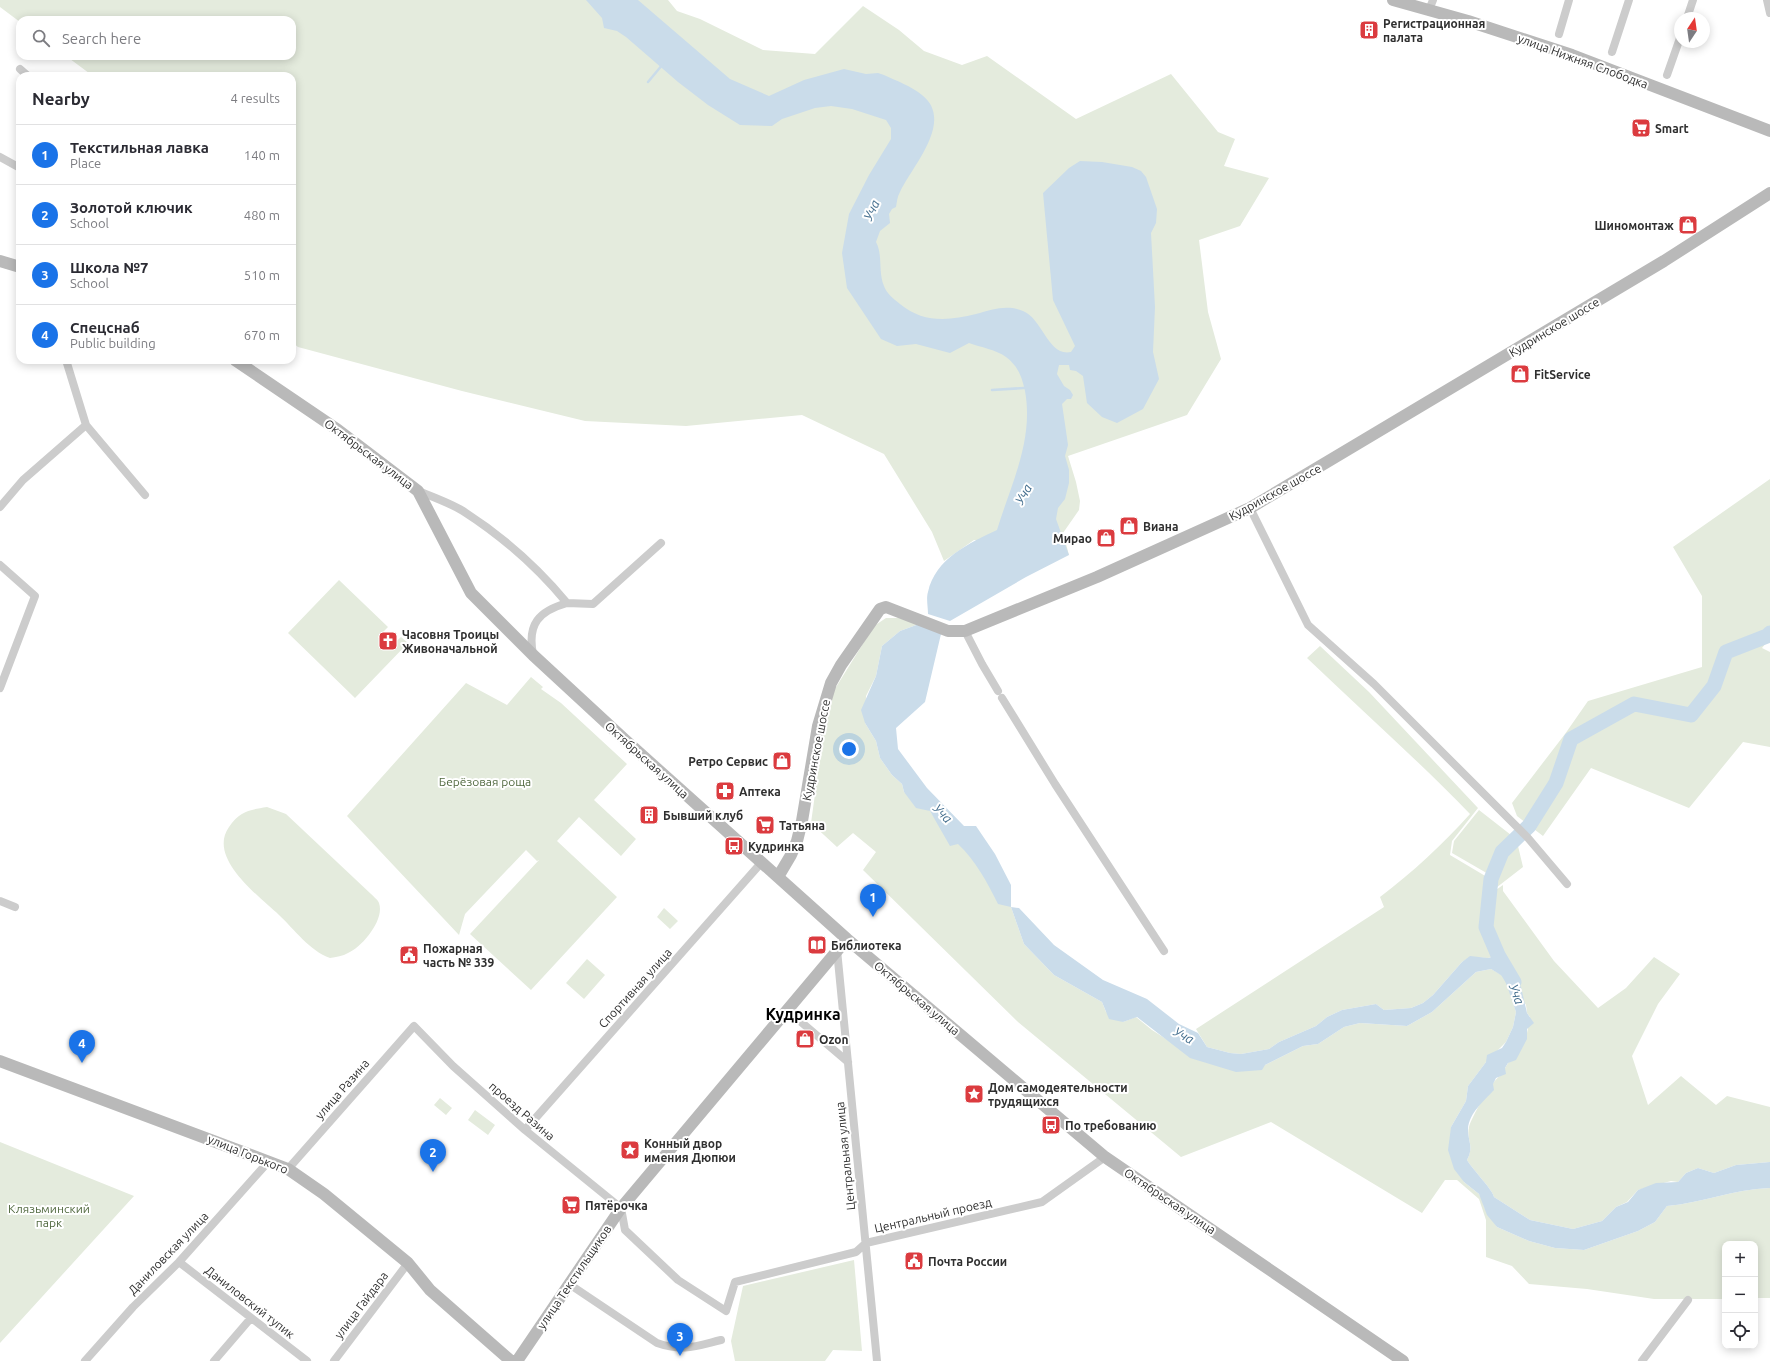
<!DOCTYPE html>
<html lang="en">
<head>
<meta charset="utf-8">
<style>
  body { margin:0; font-family:Ubuntu,sans-serif; background:#f7f7f7; color:#2b2b33 }
  .controls { position:absolute; right:12px; bottom:12px; display:grid; overflow:hidden; border-radius:8px; box-shadow:0 2px 10px #0003 }
  .controls button { width:36px; height:36px; display:grid; place-items:center; padding:0; border:0; border-bottom:1px solid #e1e1e2; background:#fff; color:#2b2b33; font:20px sans-serif }
  .compass { position:absolute; left:1674px; top:12px; width:36px; height:36px; border-radius:50%; background:#fff; box-shadow:0 2px 10px #0003; rotate:13deg }
  .you { position:absolute; left:849px; top:749px; width:14px; height:14px; margin:-10px; border:3px solid #fff; border-radius:50%; background:#1a73e8; box-shadow:0 0 0 6px #1a73e833 }
  .badge { display:grid; place-items:center; width:26px; height:26px; border-radius:50%; background:#1a73e8; color:#fff; font-size:13px; font-weight:700 }
  .pin { position:absolute; translate:-50% -33px; filter:drop-shadow(0 1px 2px #0008) }
  .pin::after { content:''; position:absolute; top:21px; width:14px; height:12px; background:inherit; clip-path:polygon(0 0,100% 0,50% 100%) }
  .list { margin:0; padding:0; list-style:none }
  h2 { display:flex; justify-content:space-between; align-items:center; height:52px; margin:0; padding:0 16px; font-size:17px }
  h2 small { font-size:13px; font-weight:400; color:#7c7c81 }
  .list li { display:grid; grid-template-columns:26px 1fr auto; gap:12px; align-items:center; box-sizing:border-box; height:60px; padding:0 16px; border-top:1px solid #e1e1e2 }
  .list b { display:block; font-size:15px; white-space:nowrap }
  .list p { margin:0; font-size:13px; white-space:nowrap; color:#7c7c81 }
  .list em { font-size:13px; font-style:normal; color:#7c7c81 }
  .icon { flex:none; width:22px; height:22px; fill:none; stroke:currentColor; stroke-width:2; stroke-linecap:round; stroke-linejoin:round }
  .map { position:relative; flex:none; width:1770px; height:1361px; overflow:hidden }
  .search { position:absolute; background:#fff; box-shadow:0 2px 10px #0003; left:16px; top:16px; width:280px; height:44px; display:flex; align-items:center; gap:10px; box-sizing:border-box; padding:0 14px; border-radius:12px; color:#7c7c81; font-size:15px }
  .panel { position:absolute; background:#fff; box-shadow:0 2px 10px #0003; left:16px; top:72px; width:280px; height:292px; border-radius:12px }
  .map>svg:first-child { display:block }
</style>
</head>
<body>
<div class="map">
<svg width="1770" height="1361" viewBox="0 0 1770 1361">
  <rect width="100%" height="100%" fill="#fff"/>
  <path fill="#e4ebdd" d="M 0,0 L 668,0 L 677,11 L 700,19 L 763,50 L 815,54 L 863,6 L 899,30 L 924,51 L 962,65 L 987,56 L 1076,119 L 1171,74 L 1218,132 L 1235,139 L 1224,166 L 1269,178 L 1240,226 L 1199,240 L 1208,312 L 1221,359 L 1187,415 L 1068,456 L 1076,482 L 1080,501 L 1079,510 L 1063,533 L 1069,555 L 974,540 L 944,561 L 932,532 L 884,454 L 802,415 L 686,426 L 585,421 L 462,391 L 298,347 L 292,342 L 292,76 L 93,76 L 66,56 L 292,56 L 292,20 L 20,20 L 20,22 L 0,7 Z
    M 1770,479 L 1770,638 L 1762,648 L 1770,652 L 1770,747 L 1743,742 L 1689,808 L 1591,768 L 1543,836 L 1517,816 L 1512,803 L 1565,734 L 1588,701 L 1702,667 L 1702,596 L 1673,547 Z
    M 339,580 L 388,627 L 378,637 L 389,648 L 401,637 L 408,643 L 355,698 L 288,633 Z
    M 886,618 L 899,618 L 919,624 L 900,631 L 882,646 L 876,676 L 866,696 L 865,723 L 876,741 L 880,758 L 892,775 L 902,784 L 904,792 L 930,811 L 938,823 L 968,853 L 1011,907 L 1024,944 L 1054,975 L 1102,1002 L 1106,1012 L 1123,1022 L 1136,1017 L 1152,1030 L 1177,1046 L 1265,1065 L 1303,1046 L 1318,1044 L 1344,1027 L 1360,1023 L 1407,1026 L 1432,1012 L 1476,972 L 1491,969 L 1505,977 L 1516,1012 L 1513,1027 L 1506,1042 L 1486,1062 L 1468,1086 L 1466,1101 L 1451,1127 L 1464,1182 L 1479,1194 L 1483,1201 L 1484,1207 L 1497,1227 L 1529,1241 L 1555,1248 L 1584,1250 L 1638,1231 L 1655,1222 L 1667,1206 C 1702,1203 1735,1189 1770,1188 L 1770,1298 L 1755,1298 L 1755,1244 L 1725,1244 L 1725,1299 L 1654,1299 L 1587,1289 L 1529,1284 L 1512,1266 L 1486,1257 L 1486,1220 L 1479,1199 L 1457,1180 L 1445,1180 L 1422,1213 L 1271,1122 L 1181,1157 L 1018,1022 L 863,870 L 876,852 L 853,833 L 837,847 L 811,823 L 828,700 L 874,626 Z
    M 1320,646 L 1369,692 L 1478,808 L 1452,841 L 1450,855 L 1492,880 L 1507,854 L 1518,846 L 1523,867 L 1492,891 L 1489,927 L 1504,960 L 1491,926 L 1493,892 L 1503,885 L 1503,891 L 1554,961 L 1598,1008 L 1626,988 L 1654,957 L 1680,974 L 1658,1004 L 1632,1056 L 1648,1105 L 1681,1076 L 1716,1105 L 1727,1096 L 1770,1107 L 1770,1162 L 1736,1165 L 1714,1173 L 1698,1168 L 1686,1173 L 1678,1182 L 1671,1181 L 1638,1190 L 1627,1202 L 1616,1207 L 1602,1221 L 1573,1229 L 1530,1220 L 1494,1197 C 1493,1190 1473,1170 1467,1160 C 1475,1144 1466,1141 1469,1127 C 1471,1118 1493,1079 1500,1076 L 1527,1033 L 1530,1017 L 1527,1013 L 1526,1005 L 1494,956 L 1488,958 L 1470,957 L 1462,962 L 1433,995 L 1423,1003 L 1411,1008 L 1384,1010 L 1376,1004 L 1342,1010 L 1327,1017 L 1316,1026 L 1279,1042 L 1269,1049 L 1241,1054 L 1230,1053 L 1207,1047 L 1196,1029 L 1384,907 L 1380,897 C 1413,872 1442,845 1470,814 C 1418,760 1361,710 1307,658 Z
    M 531,677 L 543,687 L 541,689 L 561,703 L 627,764 L 594,800 L 636,839 L 621,856 L 579,817 L 557,841 L 617,897 L 531,990 L 470,934 L 539,860 L 537,861 L 526,850 L 465,914 L 459,935 L 347,816 L 466,683 L 507,705 Z
    M 267,807 L 286,814 L 371,894 C 373,896 378,900 379,903 C 385,920 362,947 348,953 C 343,956 336,957 330,958 C 310,951 294,929 279,915 C 259,896 207,858 229,827 C 240,811 249,810 267,807 Z
    M 1479,810 L 1511,835 L 1518,843 L 1505,852 L 1501,850 L 1490,875 L 1452,853 L 1454,841 Z
    M 664,908 L 678,921 L 670,929 L 657,917 Z
    M 587,959 L 605,975 L 584,999 L 566,983 Z
    M 440,1098 L 452,1108 L 446,1115 L 434,1105 Z
    M 475,1110 L 495,1125 L 488,1135 L 468,1120 Z
    M 0,1142 L 134,1196 L 0,1343 Z
    M 854,1260 L 862,1351 L 833,1350 L 825,1361 L 735,1361 L 731,1341 L 743,1286 Z"/>
  <path fill="#cadcea" d="M 586,0 L 638,0 L 730,79 L 769,96 L 804,80 L 844,69 L 866,74 L 878,73 L 884,75 C 897,81 911,86 922,95 C 955,121 912,166 900,192 C 897,197 897,202 896,207 L 892,209 L 889,214 L 890,223 L 880,231 L 876,242 C 883,255 878,272 884,286 C 886,293 895,300 900,304 C 923,323 948,321 976,314 C 992,310 1006,304 1023,311 C 1043,319 1048,357 1071,352 L 1075,346 L 1053,300 L 1043,193 L 1069,168 L 1080,161 L 1102,162 L 1132,167 L 1141,171 L 1146,177 L 1157,209 L 1156,223 L 1151,233 L 1155,307 L 1153,352 L 1159,379 L 1143,409 L 1117,423 L 1102,417 L 1087,403 L 1083,376 L 1076,371 L 1070,370 L 1069,365 L 1059,365 L 1057,374 L 1064,386 L 1070,390 L 1073,395 L 1071,399 L 1067,399 L 1062,404 L 1066,431 L 1068,445 L 1065,456 L 1069,470 L 1069,483 L 1065,499 L 1058,508 L 1056,519 L 1069,555 L 1026,577 L 950,621 L 928,614 C 928,607 926,598 928,592 C 935,559 969,543 997,530 C 1011,484 1034,440 1025,391 C 1022,377 1018,366 1006,357 C 997,350 980,347 969,343 L 950,353 L 916,344 L 897,346 L 881,339 L 847,288 L 842,253 L 849,214 L 869,175 L 891,139 L 891,128 L 886,120 L 852,109 L 831,106 L 815,108 L 782,119 L 772,126 L 740,125 L 708,105 L 678,82 L 626,37 L 617,31 L 604,28 L 602,18 Z
    M 919,624 L 941,634 L 925,702 L 896,728 L 898,749 L 927,788 L 964,826 L 976,826 L 995,854 L 1011,885 L 1011,907 L 1019,908 L 1054,945 L 1103,980 L 1147,999 L 1179,1024 L 1198,1033 L 1207,1047 L 1230,1053 L 1241,1054 L 1269,1049 L 1279,1042 L 1316,1026 L 1327,1017 L 1342,1010 L 1376,1004 L 1384,1010 L 1411,1008 L 1423,1003 L 1433,995 L 1462,962 L 1470,956 L 1488,958 L 1495,956 L 1521,987 L 1527,1013 L 1534,1023 L 1527,1029 L 1527,1039 L 1516,1060 L 1508,1063 L 1505,1068 L 1506,1074 L 1496,1078 L 1493,1084 L 1494,1090 C 1484,1101 1469,1113 1468,1129 C 1468,1142 1474,1147 1467,1160 C 1473,1170 1493,1190 1494,1197 L 1530,1220 L 1573,1229 L 1602,1221 L 1616,1207 L 1628,1202 L 1638,1190 L 1656,1183 L 1678,1182 L 1686,1173 L 1698,1168 L 1714,1173 L 1736,1165 L 1770,1162 L 1770,1188 C 1735,1189 1702,1203 1667,1206 L 1655,1222 L 1638,1231 L 1584,1250 L 1555,1248 L 1529,1241 L 1497,1227 L 1487,1215 L 1479,1194 L 1464,1182 L 1454,1169 L 1448,1150 L 1451,1127 L 1466,1101 L 1468,1086 L 1486,1062 L 1487,1055 L 1502,1048 L 1506,1042 L 1513,1027 L 1516,1012 L 1504,977 L 1491,969 L 1476,972 L 1432,1012 L 1407,1026 L 1360,1023 L 1344,1027 L 1318,1044 L 1303,1046 L 1265,1065 L 1262,1070 L 1236,1072 L 1190,1058 L 1137,1017 L 1123,1022 L 1109,1019 L 1102,1002 L 1054,975 L 1024,944 L 1011,907 L 998,904 C 987,882 976,861 958,844 L 950,846 L 930,811 L 916,808 L 904,792 L 902,784 L 892,775 L 880,758 L 876,741 L 865,723 L 861,710 L 876,676 L 882,646 L 900,631 Z"/>
  <g fill="none" stroke-linecap="round" stroke-linejoin="round">
    <path stroke="#cadcea" stroke-width="2.5" d="M 648,82 L 663,64
      M 992,390 L 1024,388"/>
    <path stroke="#cadcea" stroke-width="15" d="M 1514,982 L 1498,955 L 1486,927 L 1491,879 L 1502,852 L 1529,826 L 1556,783 L 1571,739 L 1634,704 L 1691,715 L 1714,686 L 1726,652 L 1767,636 L 1770,633"/>
    <path stroke="#ccc" stroke-width="8" d="M 1767,0 L 1770,13
      M 1429,10 L 1433,0
      M 1687,18 L 1693,0
      M 1559,34 L 1569,0
      M 1612,52 L 1629,0
      M 20,69 L 28,76
      M 1667,75 L 1680,38
      M 0,157 L 20,168
      M 66,360 L 86,425 L 145,495
      M 418,491 C 433,497 450,503 463,511 C 502,536 538,568 567,603 L 593,604 L 661,543
      M 0,507 L 23,480 L 86,425
      M 1250,508 L 1308,625 L 1374,684 L 1528,838 L 1567,884
      M 0,565 L 35,596 L 0,688
      M 965,631 L 982,664 L 998,691
      M 533,654 C 527,624 539,611 567,603
      M 1002,698 L 1055,784 L 1164,951
      M 0,901 L 15,907
      M 837,950 L 877,1361
      M 787,1010 L 848,1062
      M 525,1130 L 762,862
      M 288,1169 L 414,1026 L 453,1066 L 525,1130 L 621,1208 L 625,1230 L 678,1280 L 726,1311 L 735,1282 L 856,1252 L 866,1243 L 1042,1202 L 1105,1157
      M 179,1262 L 307,1361
      M 569,1284 L 657,1343 C 683,1352 696,1346 721,1340
      M 85,1361 L 133,1307 L 179,1262 L 269,1161
      M 214,1361 L 251,1318
      M 334,1361 L 408,1263
      M 1642,1361 L 1688,1300"/>
    <path stroke="#b9b9b9" stroke-width="12" d="M 1393,0 L 1468,21 L 1572,55 L 1770,131
      M 0,261 L 20,267
      M 235,360 L 338,430 L 418,491 L 471,593 L 533,655 L 625,740 L 847,939 L 1105,1157 L 1403,1361
      M 778,877 L 791,855 L 797,841 L 802,821 L 818,726 L 831,683 L 841,665 L 880,609 L 886,607 L 948,631 L 965,631 L 1097,577 L 1250,508 L 1664,261 L 1770,193
      M 0,1061 L 288,1169 L 324,1194 L 408,1263 L 430,1290 L 511,1361
      M 517,1361 L 621,1208 L 847,939"/>
  </g>
  <defs>
    <g id="building-square" transform="scale(1)"><rect x="-9" y="-9" width="18" height="18" rx="4" fill="#db3b3f" stroke="#fff"/><path d="M-4-6H4V6H1V3H-1V6H-4ZM-2.5-4.3h1.7v1.8h-1.7ZM.8-4.3h1.7v1.8H.8ZM-2.5-1h1.7V.8h-1.7ZM.8-1h1.7V.8H.8Z" fill="#fff"/></g>
    <g id="supermarket-square" transform="scale(1)"><rect x="-9" y="-9" width="18" height="18" rx="4" fill="#db3b3f" stroke="#fff"/><path d="M-6-5.5h2.5l.6 2H6L4.5 2H-2.5L-4.4-4H-6ZM-1.5 3.2a1.3 1.3 0 1 0 .1 0ZM3 3.2a1.3 1.3 0 1 0 .1 0Z" fill="#fff"/></g>
    <g id="shop-square" transform="scale(1)"><rect x="-9" y="-9" width="18" height="18" rx="4" fill="#db3b3f" stroke="#fff"/><path d="M-5-2.5h2.3a2.7 3.5 0 0 1 5.4 0H5L5.5 6h-11ZM-1.5-2.5h3a1.5 2.3 0 0 0-3 0Z" fill="#fff"/></g>
    <g id="church-square" transform="scale(1)"><rect x="-9" y="-9" width="18" height="18" rx="4" fill="#db3b3f" stroke="#fff"/><path d="M-1.2-6h2.4v3.5h3.3v2.4h-3.3V6h-2.4V-.1h-3.3v-2.4h3.3Z" fill="#fff"/></g>
    <g id="pharmacy-square" transform="scale(1)"><rect x="-9" y="-9" width="18" height="18" rx="4" fill="#db3b3f" stroke="#fff"/><path d="M-2-6h4v4h4v4h-4v4h-4v-4h-4v-4h4Z" fill="#fff"/></g>
    <g id="bus-square" transform="scale(1)"><rect x="-9" y="-9" width="18" height="18" rx="4" fill="#db3b3f" stroke="#fff"/><path d="M-5-6H5V4H4V6H2V4H-2V6H-4V4H-5ZM-3.5-4V0h7V-4ZM-3.5 1.2v1.5H-2V1.2ZM2 1.2v1.5H3.5V1.2Z" fill="#fff"/></g>
    <g id="library-square" transform="scale(1)"><rect x="-9" y="-9" width="18" height="18" rx="4" fill="#db3b3f" stroke="#fff"/><path d="M-6-4Q-3-5.5-.7-3.5V5Q-3 3-6 4ZM6-4Q3-5.5 .7-3.5V5Q3 3 6 4Z" fill="#fff"/></g>
    <g id="civic-square" transform="scale(1)"><rect x="-9" y="-9" width="18" height="18" rx="4" fill="#db3b3f" stroke="#fff"/><path d="M-.6-6.5H3V-4.5H.6V-3L4-1V1h2V6H-6V1h2V-1L-.6-3ZM-1.2 2.5V6h2.4V2.5Z" fill="#fff"/></g>
    <g id="sight-square" transform="scale(1)"><rect x="-9" y="-9" width="18" height="18" rx="4" fill="#db3b3f" stroke="#fff"/><path d="M0-6L1.8-2.2L6-1.7L2.9 1.2L3.7 5.4L0 3.3L-3.7 5.4L-2.9 1.2L-6-1.7L-1.8-2.2Z" fill="#fff"/></g>
  </defs>
  <g fill-rule="evenodd">
    <use href="#building-square" x="1369" y="30"/>
    <use href="#supermarket-square" x="1641" y="128"/>
    <use href="#shop-square" x="1688" y="225"/>
    <use href="#shop-square" x="1520" y="374"/>
    <use href="#shop-square" x="1129" y="526"/>
    <use href="#shop-square" x="1106" y="538"/>
    <use href="#church-square" x="388" y="641"/>
    <use href="#shop-square" x="782" y="761"/>
    <use href="#pharmacy-square" x="725" y="791"/>
    <use href="#building-square" x="649" y="815"/>
    <use href="#supermarket-square" x="765" y="825"/>
    <use href="#bus-square" x="734" y="846"/>
    <use href="#library-square" x="817" y="945"/>
    <use href="#civic-square" x="409" y="955"/>
    <use href="#shop-square" x="805" y="1039"/>
    <use href="#sight-square" x="974" y="1094"/>
    <use href="#bus-square" x="1051" y="1125"/>
    <use href="#sight-square" x="630" y="1150"/>
    <use href="#supermarket-square" x="571" y="1205"/>
    <use href="#civic-square" x="914" y="1261"/>
  </g>
  <g text-anchor="middle" dominant-baseline="central" stroke-width="4" stroke-linejoin="round" paint-order="stroke">
    <g font-size="12" font-weight="bold" fill="#2f2f2f" stroke="#fff" text-anchor="start">
      <text x="1383" y="23">Регистрационная<tspan x="1383" dy="14">палата</tspan></text>
      <text x="1655" y="128">Smart</text>
      <text x="1674" y="225" text-anchor="end">Шиномонтаж</text>
      <text x="1534" y="374">FitService</text>
      <text x="1143" y="526">Виана</text>
      <text x="1092" y="538" text-anchor="end">Мирао</text>
      <text x="402" y="634">Часовня Троицы<tspan x="402" dy="14">Живоначальной</tspan></text>
      <text x="768" y="761" text-anchor="end">Ретро Сервис</text>
      <text x="739" y="791">Аптека</text>
      <text x="663" y="815">Бывший клуб</text>
      <text x="779" y="825">Татьяна</text>
      <text x="748" y="846">Кудринка</text>
      <text x="831" y="945">Библиотека</text>
      <text x="423" y="948">Пожарная<tspan x="423" dy="14">часть № 339</tspan></text>
      <text x="819" y="1039">Ozon</text>
      <text x="988" y="1087">Дом самодеятельности<tspan x="988" dy="14">трудящихся</tspan></text>
      <text x="1065" y="1125">По требованию</text>
      <text x="644" y="1143">Конный двор<tspan x="644" dy="14">имения Дюпюи</tspan></text>
      <text x="585" y="1205">Пятёрочка</text>
      <text x="928" y="1261">Почта России</text>
    </g>
    <g font-size="12" fill="#2f2f2f" stroke="#fff">
      <text transform="translate(1583 61) rotate(20)">улица Нижняя Слободка</text>
      <text transform="translate(1554 327) rotate(-31)">Кудринское шоссе</text>
      <text transform="translate(369 454) rotate(37)">Октябрьская улица</text>
      <text transform="translate(1275 492) rotate(-29)">Кудринское шоссе</text>
      <text transform="translate(816 750) rotate(-79)">Кудринское шоссе</text>
      <text transform="translate(647 760) rotate(42)">Октябрьская улица</text>
      <text transform="translate(635 988) rotate(-48)">Спортивная улица</text>
      <text transform="translate(917 998) rotate(40)">Октябрьская улица</text>
      <text transform="translate(342 1089) rotate(-49)">улица Разина</text>
      <text transform="translate(522 1111) rotate(41)">проезд Разина</text>
      <text transform="translate(248 1154) rotate(22)">улица Горького</text>
      <text transform="translate(845 1156) rotate(-96)">Центральная улица</text>
      <text transform="translate(1170 1201) rotate(34)">Октябрьская улица</text>
      <text transform="translate(933 1215) rotate(-13)">Центральный проезд</text>
      <text transform="translate(168 1253) rotate(-46)">Даниловская улица</text>
      <text transform="translate(574 1277) rotate(-56)">улица Текстильщиков</text>
      <text transform="translate(250 1302) rotate(38)">Даниловский тупик</text>
      <text transform="translate(361 1305) rotate(-53)">улица Гайдара</text>
    </g>
    <g font-size="12" fill="#50683e" stroke="#fff">
      <text x="485" y="781">Берёзовая роща</text>
      <text x="49" y="1208">Клязьминский<tspan x="49" dy="14">парк</tspan></text>
    </g>
    <g font-size="13" font-style="italic" fill="#416c8c" stroke="#fff">
      <text transform="translate(871 210) rotate(-65)">Уча</text>
      <text transform="translate(1023 494) rotate(-60)">Уча</text>
      <text transform="translate(943 813) rotate(45)">Уча</text>
      <text transform="translate(1517 994) rotate(70)">Уча</text>
      <text transform="translate(1184 1035) rotate(28)">Уча</text>
    </g>
    <g font-size="16" font-weight="bold" fill="#000" stroke="#fff">
      <text x="803" y="1014">Кудринка</text>
    </g>
  </g>
</svg>
<div class="controls">
<button>+</button>
<button>−</button>
<button><svg class="icon" aria-label="locate" viewBox="0 0 24 24"><circle cx="12" cy="12" r="6"/><path d="M12 2v4M12 18v4M2 12h4M18 12h4"/></svg></button>
</div>
<svg class="compass" viewBox="-18 -18 36 36"><path d="M0-13l5 13h-10z" fill="#e53935"/><path d="M0 13l5-13h-10z" fill="#7c7c81"/></svg>
<div class="you"></div>
<div class="pin badge" style="left:873px;top:917px">1</div>
<div class="pin badge" style="left:433px;top:1172px">2</div>
<div class="pin badge" style="left:680px;top:1356px">3</div>
<div class="pin badge" style="left:82px;top:1063px">4</div>
<div class="search"><svg class="icon" aria-label="search" viewBox="0 0 24 24"><circle cx="10" cy="10" r="6"/><path d="M15 15l6 6"/></svg>Search here</div>
<section class="panel">
<h2>Nearby<small>4 results</small></h2>
<ul class="list">
<li><span class="badge">1</span><div><b>Текстильная лавка</b><p>Place</p></div><em>140 m</em></li>
<li><span class="badge">2</span><div><b>Золотой ключик</b><p>School</p></div><em>480 m</em></li>
<li><span class="badge">3</span><div><b>Школа №7</b><p>School</p></div><em>510 m</em></li>
<li><span class="badge">4</span><div><b>Спецснаб</b><p>Public building</p></div><em>670 m</em></li>
</ul>
</section>
</div>
</body>
</html>
